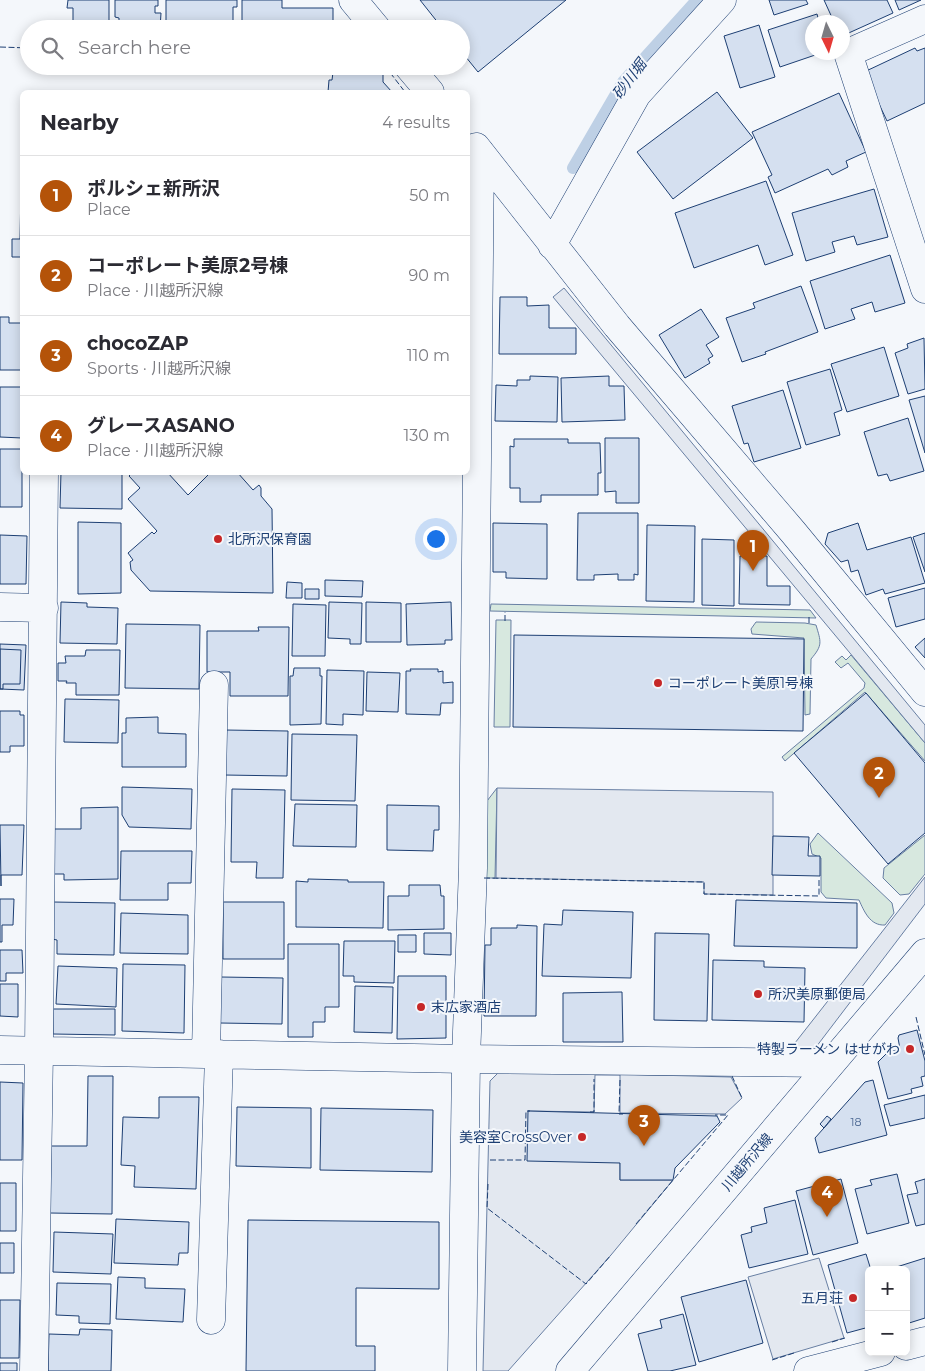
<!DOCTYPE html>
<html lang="en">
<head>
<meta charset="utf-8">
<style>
  body { margin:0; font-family:Montserrat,"Noto Sans JP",sans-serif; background:#f2f2f3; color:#2b2b33 }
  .controls { position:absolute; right:15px; bottom:15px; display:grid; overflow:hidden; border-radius:8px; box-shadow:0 2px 12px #0003 }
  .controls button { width:45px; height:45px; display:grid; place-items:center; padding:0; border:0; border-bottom:1px solid #e1e1e2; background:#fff; color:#2b2b33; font:25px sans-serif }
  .compass { position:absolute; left:805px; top:15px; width:45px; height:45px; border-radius:50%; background:#fff; box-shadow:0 2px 12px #0003; rotate:175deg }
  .you { position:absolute; left:435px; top:538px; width:18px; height:18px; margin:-12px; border:4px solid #fff; border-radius:50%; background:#1a73e8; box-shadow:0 0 0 8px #1a73e833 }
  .badge { display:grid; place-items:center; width:32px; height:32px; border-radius:50%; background:#b45309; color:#fff; font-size:16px; font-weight:700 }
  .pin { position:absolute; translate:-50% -41px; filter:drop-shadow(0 1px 2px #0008) }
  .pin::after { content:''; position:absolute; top:26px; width:18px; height:15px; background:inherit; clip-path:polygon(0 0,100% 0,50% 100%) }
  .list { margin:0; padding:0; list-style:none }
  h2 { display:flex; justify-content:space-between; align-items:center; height:65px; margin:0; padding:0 20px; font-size:21px }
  h2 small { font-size:16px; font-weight:400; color:#7c7c81 }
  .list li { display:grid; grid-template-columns:32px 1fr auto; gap:15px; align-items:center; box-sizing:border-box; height:80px; padding:0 20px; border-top:1px solid #e1e1e2 }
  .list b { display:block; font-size:19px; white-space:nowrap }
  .list p { margin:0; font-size:16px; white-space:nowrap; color:#7c7c81 }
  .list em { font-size:16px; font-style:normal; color:#7c7c81 }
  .icon { flex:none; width:28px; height:28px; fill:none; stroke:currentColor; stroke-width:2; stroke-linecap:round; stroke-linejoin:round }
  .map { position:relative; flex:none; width:925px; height:1371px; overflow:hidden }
  .search { position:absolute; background:#fff; box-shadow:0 2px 12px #0003; left:20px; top:20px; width:450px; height:55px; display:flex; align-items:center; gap:12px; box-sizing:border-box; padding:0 18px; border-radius:28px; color:#7c7c81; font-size:19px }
  .panel { position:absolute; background:#fff; box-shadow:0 2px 12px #0003; left:20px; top:90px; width:450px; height:385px; border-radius:8px }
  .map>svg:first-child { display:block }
</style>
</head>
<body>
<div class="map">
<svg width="925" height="1371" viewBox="0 0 925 1371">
  <rect width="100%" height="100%" fill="#f4f7fb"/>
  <path fill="#d7e8df" stroke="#687fa3" d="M 491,604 L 810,610 L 816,618 L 490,611 Z
    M 496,620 L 511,620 L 510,727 L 494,727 Z
    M 756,622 L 805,623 L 816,625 C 821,642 823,645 811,659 L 810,714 L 805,715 L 804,638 L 752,634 L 751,629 Z
    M 851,655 L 925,743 L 925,761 L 865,692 L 785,761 L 782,757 L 864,688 L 865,683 L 848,663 L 841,668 L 835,662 L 842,656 L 846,660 Z
    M 497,788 L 495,878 L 485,878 L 487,801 Z
    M 818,833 L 892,903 L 894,913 L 885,925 C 870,926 864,911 859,900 L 826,898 L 821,892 L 821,858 L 812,854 L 810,844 Z
    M 925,835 L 925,874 L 909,894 L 900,895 L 883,878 L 884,868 Z"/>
  <path fill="#e3e8f0" stroke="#687fa3" d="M 564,288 L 925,725 L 925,743 L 553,297 Z
    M 497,788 L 773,792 L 773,895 L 704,894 L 704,882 L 496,878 Z
    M 925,877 L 925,904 L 813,1051 L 791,1048 Z
    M 500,1071 L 731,1077 L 742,1098 L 725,1114 L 620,1113 L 620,1075 L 595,1075 L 594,1112 L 528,1111 L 620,1163 L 620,1180 L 673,1180 L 611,1255 L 508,1371 L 483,1371 L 490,1081 Z
    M 819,1258 L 844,1338 L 773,1359 L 748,1277 Z"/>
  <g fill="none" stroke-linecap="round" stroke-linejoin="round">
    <path stroke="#bed0e5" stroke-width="12" d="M 573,168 L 623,82 L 697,0"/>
  </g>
  <path fill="#d5e0f0" stroke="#1d3f73" d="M 68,0 L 109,0 L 109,29 L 73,29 L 73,8 L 67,8 Z
    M 115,0 L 158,0 L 158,6 L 155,6 L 155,13 L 161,13 L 160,29 L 119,29 L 119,18 L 115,17 Z
    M 166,0 L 237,0 L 237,7 L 233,7 L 233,29 L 166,29 Z
    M 242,0 L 282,0 L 282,8 L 333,8 L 333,22 L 345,23 L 350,29 L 242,29 Z
    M 420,0 L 566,0 L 478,72 L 461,51 L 461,29 L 443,29 Z
    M 769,0 L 806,0 L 808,4 L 774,15 Z
    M 824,0 L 887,0 L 893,13 L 842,36 L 842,22 L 834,22 Z
    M 895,0 L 921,0 L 899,10 Z
    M 817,14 L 819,22 L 812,22 L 812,52 L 824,52 L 780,67 L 768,30 Z
    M 759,25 L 775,77 L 740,88 L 724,36 Z
    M 915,48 L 917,51 L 925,48 L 925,103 L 887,121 L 864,72 Z
    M 333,72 L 383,73 L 383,82 L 392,92 L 328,92 L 329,80 L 332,80 Z
    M 717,92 L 753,138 L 673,199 L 637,152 Z
    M 839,93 L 866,152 L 846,161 L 848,167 L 832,175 L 828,169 L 775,193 L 768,177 L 772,175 L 752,132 Z
    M 766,181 L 793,255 L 765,265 L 758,245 L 694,268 L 675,213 Z
    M 21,188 L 22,189 L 22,257 L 12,257 L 12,239 L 20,239 Z
    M 874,189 L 888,237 L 857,245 L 854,236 L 832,242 L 835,252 L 806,261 L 792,213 Z
    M 890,255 L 905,303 L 875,312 L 872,302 L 851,309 L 855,319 L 825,329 L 810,281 Z
    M 801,286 L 818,332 L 765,352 L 766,354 L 742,362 L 726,318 L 755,308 L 753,303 Z
    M 500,297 L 527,297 L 527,306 L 549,305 L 549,328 L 576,328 L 576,354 L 499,354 Z
    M 701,309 L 719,337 L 706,345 L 713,356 L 708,359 L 710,363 L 685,378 L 659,335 Z
    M 0,317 L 9,317 L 9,323 L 22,323 L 22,370 L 0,370 Z
    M 924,338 L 925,389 L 908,394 L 895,353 L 908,348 L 907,344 Z
    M 884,347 L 899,396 L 847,412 L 831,364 Z
    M 830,369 L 842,410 L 834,413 L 840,435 L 806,445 L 787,382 Z
    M 530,376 L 558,377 L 557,422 L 495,421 L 496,385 L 517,386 L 517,380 L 530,380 Z
    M 609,376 L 609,386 L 624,386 L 625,420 L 562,422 L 561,378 Z
    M 0,387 L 22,387 L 22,438 L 0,437 Z
    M 783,390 L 801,448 L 754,462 L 748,443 L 744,444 L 732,406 Z
    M 925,396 L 925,453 L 909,400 Z
    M 908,418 L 924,471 L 890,481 L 887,474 L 878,476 L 864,432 Z
    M 605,438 L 639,438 L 639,503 L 616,503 L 616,491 L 605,492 Z
    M 514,439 L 568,439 L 568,443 L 600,443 L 601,473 L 598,473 L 598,495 L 541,495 L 541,502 L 520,502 L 520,488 L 510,488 L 510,446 L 514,447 Z
    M 0,449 L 22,449 L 22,507 L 0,507 Z
    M 61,472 L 122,472 L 122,509 L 60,508 Z
    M 130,472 L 167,472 L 188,495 L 211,472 L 237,472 L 253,490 L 259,485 L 261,488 L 261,496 L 272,509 L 273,593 L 150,591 L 131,570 L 130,562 L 133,560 L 128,553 L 152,532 L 154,534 L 157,531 L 128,499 L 140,488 L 129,476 L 131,474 Z
    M 578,513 L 638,513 L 638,575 L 634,574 L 634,580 L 618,580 L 618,574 L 594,575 L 594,580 L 577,580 Z
    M 78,522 L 121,523 L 121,593 L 78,594 Z
    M 493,523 L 547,524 L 547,579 L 506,578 L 506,572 L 493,572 Z
    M 858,523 L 867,550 L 911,537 L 925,583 L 885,594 L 883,589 L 866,595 L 858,570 L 851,572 L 848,560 L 841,562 L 825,544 L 828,533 Z
    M 647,525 L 695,526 L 694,602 L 646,601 Z
    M 925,533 L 925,572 L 913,537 Z
    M 0,535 L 27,536 L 26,584 L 0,584 Z
    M 702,539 L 734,540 L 734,606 L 702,605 Z
    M 740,556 L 767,556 L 767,586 L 790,586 L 790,605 L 739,604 Z
    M 325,580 L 363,581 L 362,597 L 325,596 Z
    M 287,582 L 302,583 L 302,598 L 286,598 Z
    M 925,588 L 925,619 L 896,627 L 888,598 Z
    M 305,589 L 319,589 L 319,599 L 305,599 Z
    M 61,602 L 87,603 L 87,607 L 118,608 L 117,644 L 60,643 Z
    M 329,602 L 362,603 L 361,644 L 350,644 L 350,639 L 328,638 Z
    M 366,602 L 401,603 L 401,642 L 366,642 Z
    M 451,602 L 452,640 L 445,640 L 445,644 L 407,645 L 406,604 Z
    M 293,604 L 326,605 L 325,656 L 292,656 Z
    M 126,624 L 200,625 L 199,689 L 125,688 Z
    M 258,627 L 289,627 L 288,696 L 230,696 L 230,672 L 207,672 L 207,631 L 259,631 Z
    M 514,635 L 804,639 L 803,731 L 513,727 Z
    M 925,638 L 925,658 L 915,647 Z
    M 0,644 L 26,645 L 24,690 L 0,689 Z
    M 0,649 L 21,650 L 20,684 L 3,684 L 3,689 L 0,689 Z
    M 86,650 L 120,650 L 119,695 L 76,695 L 76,683 L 66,683 L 67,681 L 58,681 L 58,663 L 66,663 L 65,656 L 85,656 Z
    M 294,668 L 320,668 L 320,676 L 322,676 L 321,724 L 290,725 L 290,676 L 293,676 Z
    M 410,669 L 438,669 L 438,672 L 443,671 L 443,683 L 453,682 L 453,703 L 441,703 L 440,715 L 406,714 L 406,671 L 411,671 Z
    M 327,670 L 364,671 L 363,715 L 343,714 L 343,725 L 326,724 Z
    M 367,672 L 400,673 L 398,712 L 366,711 Z
    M 866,693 L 925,763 L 925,833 L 888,864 L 794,753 Z
    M 65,699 L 119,700 L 118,743 L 64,742 Z
    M 0,711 L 20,711 L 20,715 L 24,715 L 24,746 L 10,746 L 10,752 L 0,752 Z
    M 158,717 L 158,733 L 186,734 L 186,767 L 122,767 L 122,733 L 126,733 L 126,718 Z
    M 225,730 L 288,731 L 287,776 L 224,775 Z
    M 292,734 L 357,735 L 355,801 L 291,800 Z
    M 122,787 L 192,789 L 191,829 L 129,827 L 122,815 Z
    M 232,789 L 285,790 L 283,878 L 256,878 L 257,862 L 231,862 Z
    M 295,804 L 357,805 L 356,847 L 293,846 Z
    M 387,805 L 439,806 L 439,830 L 434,830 L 433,851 L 387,850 Z
    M 118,807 L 118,879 L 64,880 L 64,874 L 54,874 L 53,829 L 81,829 L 81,808 Z
    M 0,825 L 24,825 L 22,875 L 1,875 L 1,886 Z
    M 773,836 L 809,837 L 808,856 L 820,856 L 820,876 L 772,875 Z
    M 121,851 L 192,851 L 191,883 L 168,883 L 168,900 L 120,900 Z
    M 308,879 L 348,880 L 348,882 L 384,882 L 383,928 L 296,927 L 296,881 L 308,882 Z
    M 409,885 L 440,885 L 441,896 L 444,896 L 444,929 L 388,930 L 388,896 L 409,896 Z
    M 0,899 L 14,899 L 13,925 L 2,925 L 2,942 L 0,942 Z
    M 736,900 L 857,903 L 857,948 L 734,946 Z
    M 53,902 L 115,903 L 114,955 L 57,954 L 57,940 L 52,939 Z
    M 223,902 L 284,902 L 284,959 L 223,959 Z
    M 563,910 L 633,912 L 631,978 L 542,976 L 544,924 L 562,925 Z
    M 121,913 L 188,915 L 188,954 L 120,953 Z
    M 517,925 L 537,926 L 536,1016 L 484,1016 L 485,945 L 491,945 L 491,928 L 517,928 Z
    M 424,933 L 451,933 L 451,955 L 424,954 Z
    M 655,933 L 709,934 L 707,1021 L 654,1020 Z
    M 398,935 L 416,935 L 416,952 L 398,952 Z
    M 344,941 L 395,941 L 394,983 L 354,982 L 354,976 L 343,976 Z
    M 288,944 L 339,944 L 339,1007 L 325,1007 L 325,1022 L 313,1022 L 313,1037 L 288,1037 Z
    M 0,950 L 22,950 L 23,973 L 6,973 L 6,981 L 0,981 Z
    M 713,960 L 764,961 L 764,967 L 805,968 L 804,1022 L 712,1020 Z
    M 123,964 L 185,965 L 184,1033 L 122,1031 Z
    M 58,966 L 117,968 L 116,1007 L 56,1004 Z
    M 398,976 L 446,976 L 446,1038 L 397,1039 Z
    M 221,977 L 283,978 L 282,1024 L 220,1023 Z
    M 0,984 L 18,984 L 18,1017 L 0,1016 Z
    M 355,986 L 393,987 L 392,1033 L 354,1032 Z
    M 622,992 L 623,1042 L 563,1042 L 563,993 Z
    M 53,1009 L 115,1009 L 115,1035 L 53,1034 Z
    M 917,1030 L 925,1061 L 925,1076 L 921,1077 L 923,1086 L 911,1089 L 912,1093 L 888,1099 L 878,1062 L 887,1053 L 900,1049 L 898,1038 L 899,1035 Z
    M 88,1076 L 113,1076 L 112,1214 L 50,1213 L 51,1146 L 87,1146 Z
    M 873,1080 L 887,1135 L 819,1153 L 815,1138 L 865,1082 Z
    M 0,1082 L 23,1083 L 22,1160 L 0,1160 Z
    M 925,1095 L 925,1118 L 890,1126 L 884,1105 Z
    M 159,1097 L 199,1097 L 196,1189 L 134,1187 L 135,1166 L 121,1165 L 123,1117 L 159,1118 Z
    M 237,1107 L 311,1108 L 311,1168 L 236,1166 Z
    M 321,1108 L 433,1110 L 432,1172 L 320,1170 Z
    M 528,1111 L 717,1116 L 720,1122 L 675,1168 L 673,1180 L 620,1180 L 620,1163 L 527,1161 Z
    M 827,1116 L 831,1119 L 824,1128 L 820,1124 Z
    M 897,1174 L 909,1223 L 867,1234 L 855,1189 L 872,1185 L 870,1180 Z
    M 841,1179 L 858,1243 L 813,1255 L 796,1191 Z
    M 925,1179 L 925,1224 L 916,1226 L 907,1195 L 918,1193 L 915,1182 Z
    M 0,1183 L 16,1183 L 16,1231 L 0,1231 Z
    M 795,1200 L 808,1254 L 749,1268 L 741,1235 L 752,1232 L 751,1227 L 767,1223 L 764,1208 Z
    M 116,1219 L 189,1222 L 188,1253 L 179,1253 L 178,1265 L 114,1263 Z
    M 248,1220 L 439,1222 L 439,1289 L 356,1288 L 356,1346 L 375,1346 L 375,1371 L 246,1371 Z
    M 54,1232 L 113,1234 L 111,1274 L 53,1272 Z
    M 0,1243 L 14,1243 L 14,1273 L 0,1273 Z
    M 866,1254 L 871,1270 L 869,1270 L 869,1327 L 847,1333 L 828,1265 Z
    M 925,1258 L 925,1318 L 906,1324 L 906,1270 L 887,1270 Z
    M 118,1277 L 145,1278 L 145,1288 L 185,1289 L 183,1322 L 116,1319 Z
    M 746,1280 L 763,1343 L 699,1362 L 681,1297 Z
    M 57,1283 L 111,1284 L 110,1324 L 79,1323 L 79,1316 L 56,1315 Z
    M 0,1300 L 20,1300 L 19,1358 L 0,1358 Z
    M 683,1314 L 696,1365 L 670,1371 L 648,1371 L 638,1334 L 662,1328 L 660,1320 Z
    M 80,1329 L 112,1330 L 111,1371 L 48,1371 L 49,1334 L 79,1335 Z
    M 0,1363 L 17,1363 L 17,1371 L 0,1371 Z"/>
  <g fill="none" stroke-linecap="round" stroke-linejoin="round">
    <g stroke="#1d3f73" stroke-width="29">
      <path id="minor" d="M 353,0 L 377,29
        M 925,19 L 848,53 L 925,289
        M 408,66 L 430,92
        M 476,147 L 617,326 L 793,532 L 925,692
        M 552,245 L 637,94 L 722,0
        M 0,607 L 44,608
        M 0,1050 L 466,1059 L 830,1063
        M 206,1054 L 214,685
        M 211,1320 L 219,1054
        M 906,1346 L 925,1341
        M 34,1371 L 39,1050 L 44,472
        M 462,1371 L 466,1059 L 473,868 L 480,152
        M 808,1371 L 881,1352"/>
    </g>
    <g stroke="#1d3f73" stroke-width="29">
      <path id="major" d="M 570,1371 L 925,953"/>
    </g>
    <use href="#minor" stroke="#f4f7fb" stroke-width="28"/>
    <use href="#major" stroke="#f4f7fb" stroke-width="28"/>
    <path stroke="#1d3f73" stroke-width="1" stroke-dasharray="6 2.5" stroke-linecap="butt" d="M 0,47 L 29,48
      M 385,66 L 405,92
      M 809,617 L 809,624
      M 505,621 L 505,612
      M 484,878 L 704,882 L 704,894 L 819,896 L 819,879
      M 916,1017 L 925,1055
      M 732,1076 L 742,1098
      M 620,1080 L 619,1114 L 623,1114
      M 590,1112 L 594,1112 L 594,1079
      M 490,1160 L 525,1160 L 526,1111 L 530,1111
      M 488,1184 L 487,1208 L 586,1284 L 611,1255
      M 636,1224 L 728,1115 L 715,1115
      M 832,1342 L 845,1338
      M 772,1360 L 794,1353"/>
  </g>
  <g fill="#c62828" stroke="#f4f7fb" stroke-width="2">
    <circle cx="218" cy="539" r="5"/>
    <circle cx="658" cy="683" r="5"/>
    <circle cx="758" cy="994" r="5"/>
    <circle cx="421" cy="1007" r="5"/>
    <circle cx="910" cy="1049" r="5"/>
    <circle cx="582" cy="1137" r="5"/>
    <circle cx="853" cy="1298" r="5"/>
  </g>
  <g text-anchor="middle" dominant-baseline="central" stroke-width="4" stroke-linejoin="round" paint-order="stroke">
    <g font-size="11" fill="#4b6792">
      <text x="856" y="1122">18</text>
    </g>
    <g font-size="14" fill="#1d3f73" stroke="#f4f7fb" text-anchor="start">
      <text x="228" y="539">北所沢保育園</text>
      <text x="668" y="683">コーポレート美原1号棟</text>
      <text x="768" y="994">所沢美原郵便局</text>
      <text x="431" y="1007">末広家酒店</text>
      <text x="900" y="1049" text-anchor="end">特製ラーメン はせがわ</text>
      <text x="572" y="1137" text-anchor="end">美容室CrossOver</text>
      <text x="843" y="1298" text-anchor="end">五月荘</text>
    </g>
    <g font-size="14" fill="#1d3f73" stroke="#f4f7fb">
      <text transform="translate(747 1162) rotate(-50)">川越所沢線</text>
    </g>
    <g font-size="15" font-style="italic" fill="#1d3f73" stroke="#f4f7fb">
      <text transform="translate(629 79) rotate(-53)">砂川堀</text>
    </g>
  </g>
</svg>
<div class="controls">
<button>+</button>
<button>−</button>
</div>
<svg class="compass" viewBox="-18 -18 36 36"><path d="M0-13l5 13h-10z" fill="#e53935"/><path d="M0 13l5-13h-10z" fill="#7c7c81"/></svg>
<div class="you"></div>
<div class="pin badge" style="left:753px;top:571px">1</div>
<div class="pin badge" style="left:879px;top:798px">2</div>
<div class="pin badge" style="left:644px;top:1146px">3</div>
<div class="pin badge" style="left:827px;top:1217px">4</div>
<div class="search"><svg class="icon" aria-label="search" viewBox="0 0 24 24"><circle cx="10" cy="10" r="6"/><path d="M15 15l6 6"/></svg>Search here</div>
<section class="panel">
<h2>Nearby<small>4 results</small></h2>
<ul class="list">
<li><span class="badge">1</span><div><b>ポルシェ新所沢</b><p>Place</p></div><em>50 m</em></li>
<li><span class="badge">2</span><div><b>コーポレート美原2号棟</b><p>Place · 川越所沢線</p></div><em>90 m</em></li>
<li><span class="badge">3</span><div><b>chocoZAP</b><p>Sports · 川越所沢線</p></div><em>110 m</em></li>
<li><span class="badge">4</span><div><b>グレースASANO</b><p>Place · 川越所沢線</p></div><em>130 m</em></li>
</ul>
</section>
</div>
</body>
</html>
